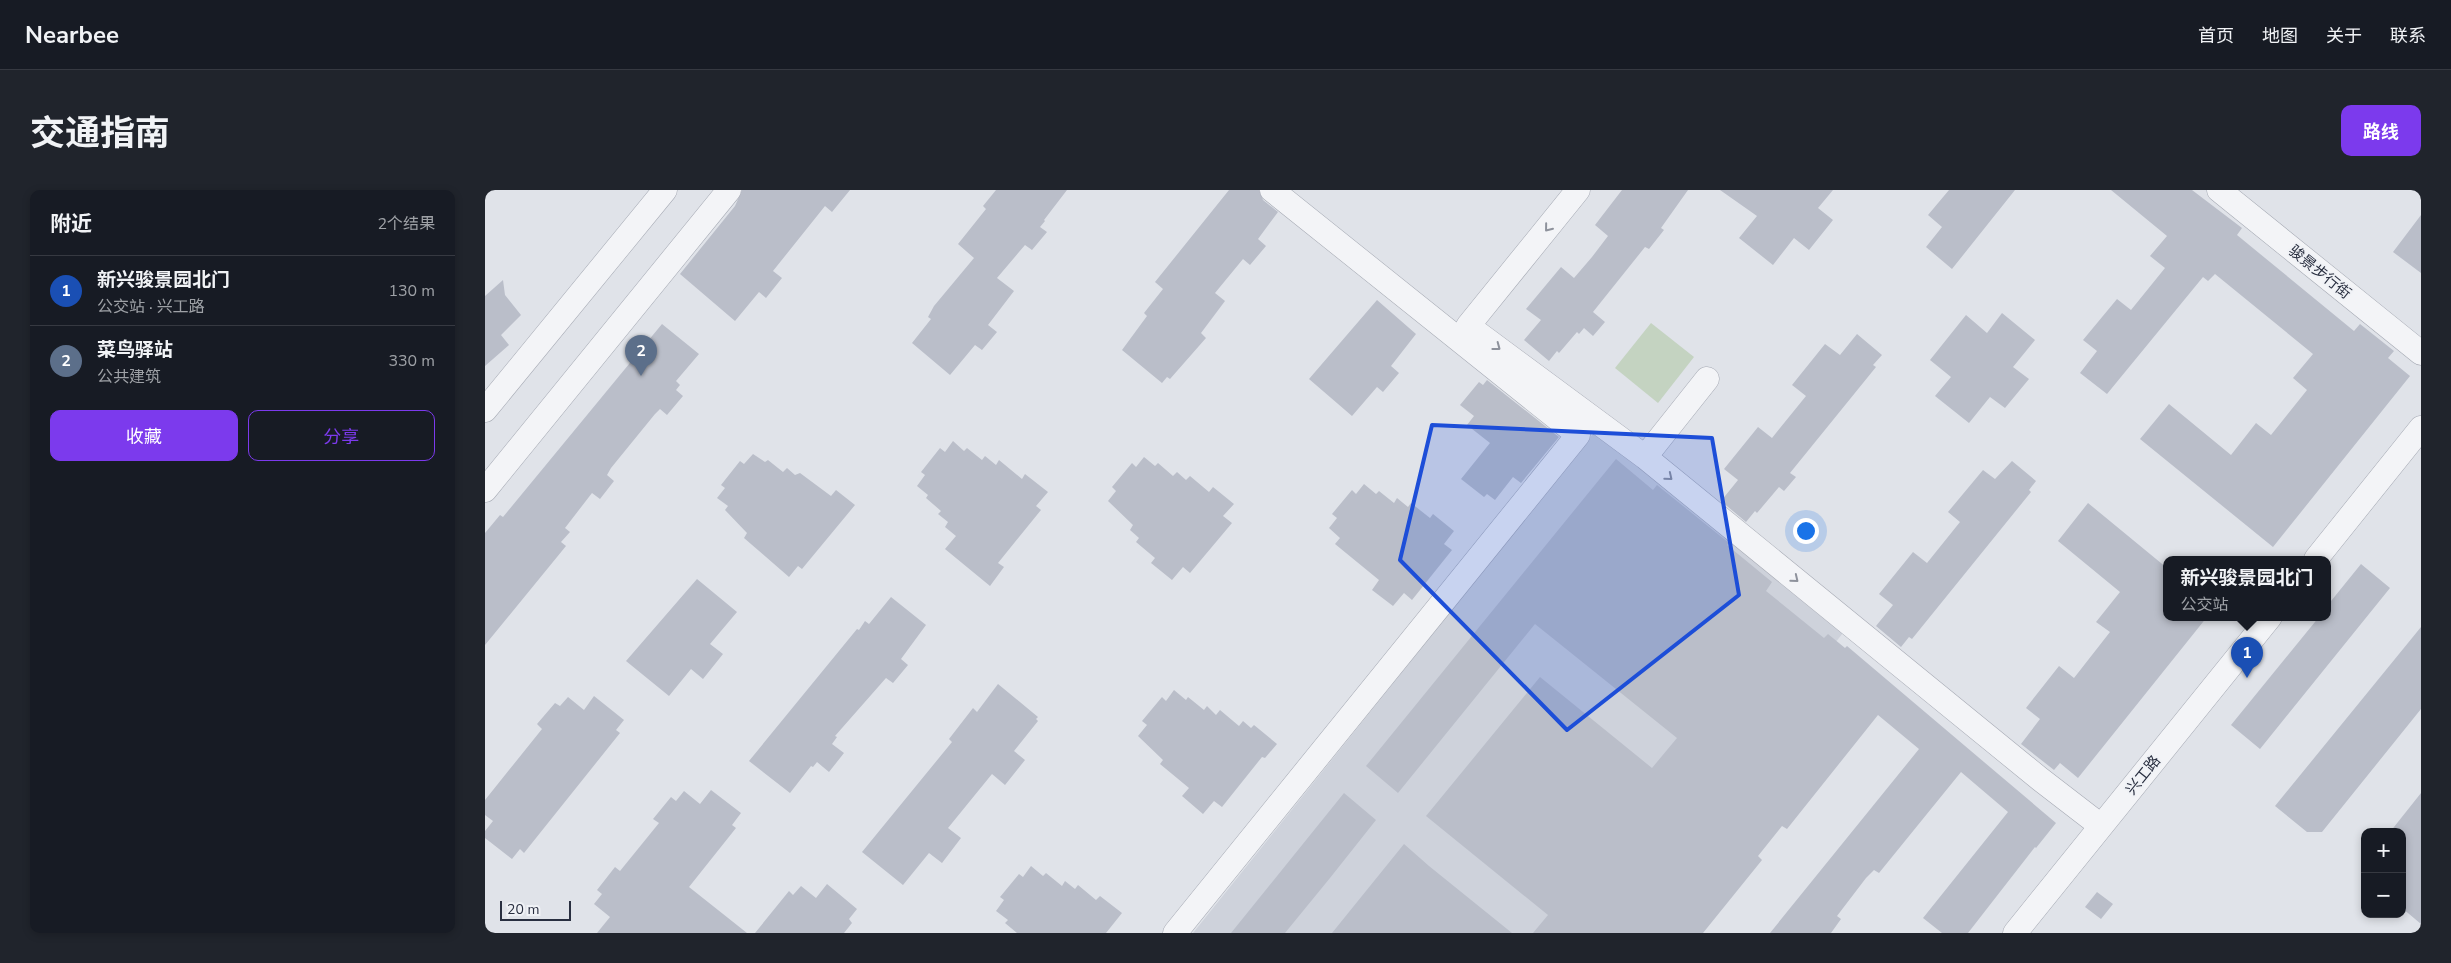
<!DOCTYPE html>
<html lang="zh">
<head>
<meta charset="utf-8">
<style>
  body { margin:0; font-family:"Nunito Sans","Noto Sans SC",sans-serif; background:#20242c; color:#f1f3f6 }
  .controls { position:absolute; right:15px; bottom:15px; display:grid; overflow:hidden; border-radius:10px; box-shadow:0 2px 8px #0003 }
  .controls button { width:45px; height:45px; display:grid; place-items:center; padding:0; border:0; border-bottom:1px solid #363941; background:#171b24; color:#f1f3f6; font:25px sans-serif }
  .scale { position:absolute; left:15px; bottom:12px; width:71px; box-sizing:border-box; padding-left:5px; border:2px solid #292f40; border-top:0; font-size:14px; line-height:18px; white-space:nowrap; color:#292f40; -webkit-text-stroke:4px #f0f2f6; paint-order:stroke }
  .you { position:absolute; left:1320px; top:340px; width:18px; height:18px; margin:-12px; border:4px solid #fff; border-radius:50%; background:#1a73e8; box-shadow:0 0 0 8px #1a73e833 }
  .badge { display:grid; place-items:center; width:32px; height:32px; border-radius:50%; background:#7c3aed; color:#fff; font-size:16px; font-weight:700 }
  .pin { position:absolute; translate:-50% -41px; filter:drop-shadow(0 1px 2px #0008) }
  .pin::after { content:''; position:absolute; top:26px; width:18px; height:15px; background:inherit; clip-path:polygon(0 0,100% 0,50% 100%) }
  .popup { position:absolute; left:1678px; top:366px; width:168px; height:65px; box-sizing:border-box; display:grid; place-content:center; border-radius:10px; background:#171b24; filter:drop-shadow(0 1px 4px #0005); font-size:16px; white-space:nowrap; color:#9ea1a6 }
  .popup b { font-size:19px; color:#f1f3f6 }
  .popup::after { content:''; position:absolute; left:50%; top:100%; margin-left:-10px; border:10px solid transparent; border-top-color:#171b24 }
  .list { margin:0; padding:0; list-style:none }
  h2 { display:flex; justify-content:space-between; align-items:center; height:65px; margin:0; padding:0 20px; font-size:21px }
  h2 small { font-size:16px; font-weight:400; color:#9ea1a6 }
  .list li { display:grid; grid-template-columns:32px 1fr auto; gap:15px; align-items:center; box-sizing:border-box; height:70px; padding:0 20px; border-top:1px solid #363941 }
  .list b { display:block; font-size:19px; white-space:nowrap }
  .list p { margin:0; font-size:16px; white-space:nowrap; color:#9ea1a6 }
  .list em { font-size:16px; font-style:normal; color:#9ea1a6 }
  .actions { display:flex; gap:10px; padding:15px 20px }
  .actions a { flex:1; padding:11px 0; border:1px solid #7c3aed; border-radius:10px; text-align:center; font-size:18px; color:#7c3aed }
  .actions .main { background:#7c3aed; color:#fff }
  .map { position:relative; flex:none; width:1936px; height:743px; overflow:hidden; border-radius:10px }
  header { display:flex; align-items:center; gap:30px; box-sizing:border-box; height:70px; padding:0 25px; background:#171b24; border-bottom:1px solid #363941 }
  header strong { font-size:24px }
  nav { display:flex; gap:28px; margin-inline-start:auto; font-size:18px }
  .intro { display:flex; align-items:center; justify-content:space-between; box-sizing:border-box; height:120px; padding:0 30px }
  h1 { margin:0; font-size:35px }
  .button { padding:12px 22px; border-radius:10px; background:#7c3aed; color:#fff; font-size:18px; font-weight:700 }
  main { display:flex; gap:30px; padding:0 30px }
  aside { flex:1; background:#171b24; border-radius:10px; box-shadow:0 2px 8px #0003 }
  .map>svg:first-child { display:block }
</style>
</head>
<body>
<header>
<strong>Nearbee</strong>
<nav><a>首页</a><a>地图</a><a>关于</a><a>联系</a></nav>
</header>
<div class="intro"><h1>交通指南</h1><a class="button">路线</a></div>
<main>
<aside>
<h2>附近<small>2个结果</small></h2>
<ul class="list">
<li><span class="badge" style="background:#1a4fb4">1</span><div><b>新兴骏景园北门</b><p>公交站 · 兴工路</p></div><em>130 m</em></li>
<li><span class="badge" style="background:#5c6f8a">2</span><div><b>菜鸟驿站</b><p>公共建筑</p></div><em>330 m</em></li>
</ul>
<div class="actions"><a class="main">收藏</a><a>分享</a></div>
</aside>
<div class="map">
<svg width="1936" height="743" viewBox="0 0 1936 743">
  <rect width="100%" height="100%" fill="#e0e3e9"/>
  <path fill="#ced2db" d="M 1112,239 L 1361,439 L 1124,743 L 708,743 Z"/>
  <path fill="#c4d3c1" d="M 1166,133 L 1209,167 L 1173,213 L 1130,178 Z"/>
  <path fill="#babec9" d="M 257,0 L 365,0 L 347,22 L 340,16 L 288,81 L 297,88 L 281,108 L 274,102 L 250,131 L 195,84 L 250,16 Z
    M 511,0 L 582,0 L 559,30 L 560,31 L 555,37 L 562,42 L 547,60 L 540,55 L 512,88 L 529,101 L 503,135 L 512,142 L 497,160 L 490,155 L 465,185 L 427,153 L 446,129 L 443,127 L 449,116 L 489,68 L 473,54 L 501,19 L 498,16 Z
    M 744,0 L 774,0 L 778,10 L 793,22 L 773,49 L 781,56 L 765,75 L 758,69 L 730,103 L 740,111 L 716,143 L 721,148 L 685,189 L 682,187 L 677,193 L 637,160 L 662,126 L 659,123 L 678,99 L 670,92 Z
    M 1137,0 L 1203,0 L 1176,38 L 1179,40 L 1164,59 L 1160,57 L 1108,122 L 1120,132 L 1108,146 L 1099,138 L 1094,144 L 1092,142 L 1074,163 L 1072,161 L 1064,171 L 1039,150 L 1056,130 L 1041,119 L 1076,77 L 1089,88 L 1107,67 L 1123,46 L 1110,35 Z
    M 1235,0 L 1348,0 L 1333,18 L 1348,30 L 1324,60 L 1309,48 L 1288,75 L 1254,48 L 1272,26 Z
    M 1464,0 L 1530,0 L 1467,79 L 1441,57 L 1457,37 L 1443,25 Z
    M 1626,0 L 1707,0 L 1757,38 L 1752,45 L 1869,141 L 1875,134 L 1909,161 L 1903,168 L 1925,186 L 1788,357 L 1655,249 L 1684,214 L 1746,265 L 1771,233 L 1786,245 L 1822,200 L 1808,188 L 1828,164 L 1730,84 L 1723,91 L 1718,87 L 1622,204 L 1595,183 L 1612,161 L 1598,150 L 1632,109 L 1646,120 L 1680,78 L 1665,66 L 1682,46 Z
    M 1936,25 L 1936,83 L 1908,62 Z
    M 18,90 L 20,105 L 36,125 L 16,145 L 24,155 L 0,176 L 0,106 Z
    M 892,110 L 931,144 L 906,176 L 914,183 L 898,202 L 892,197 L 867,226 L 824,189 Z
    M 1517,123 L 1550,150 L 1528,177 L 1544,189 L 1520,218 L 1505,207 L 1484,233 L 1450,206 L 1466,187 L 1445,170 L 1481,125 L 1502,143 Z
    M 177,134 L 214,164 L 191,191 L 195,195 L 191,200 L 198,206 L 182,225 L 175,219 L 170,224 L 126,278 L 122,285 L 129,291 L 115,309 L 107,303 L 80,338 L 85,342 L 76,352 L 81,356 L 0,455 L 0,343 L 15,325 L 18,327 Z
    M 1372,144 L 1397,165 L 1388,175 L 1391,177 L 1305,283 L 1311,287 L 1299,301 L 1294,297 L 1272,323 L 1270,321 L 1261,332 L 1236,311 L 1253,290 L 1239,279 L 1273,237 L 1287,248 L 1321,206 L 1307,195 L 1340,154 L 1355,165 Z
    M 1002,190 L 1074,247 L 1036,293 L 1028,287 L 1010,310 L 1002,304 L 999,307 L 976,289 L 1005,253 L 982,235 L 989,226 L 975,215 L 994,192 L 998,195 Z
    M 468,251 L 479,261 L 482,258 L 497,270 L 500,266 L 511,275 L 514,270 L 537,289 L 540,284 L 563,302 L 551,316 L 556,320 L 513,373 L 519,377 L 505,396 L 460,359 L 471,346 L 460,337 L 463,332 L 453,324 L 456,321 L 441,308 L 443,305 L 432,296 L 440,285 L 436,282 L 455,258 L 460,262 Z
    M 268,264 L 280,272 L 283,270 L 298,282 L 302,278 L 310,285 L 315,283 L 346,306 L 351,300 L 370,315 L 317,379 L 313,376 L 304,387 L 259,348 L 262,343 L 240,320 L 243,316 L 232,308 L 240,298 L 236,295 L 255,271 L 259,274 Z
    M 659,267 L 670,276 L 673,273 L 688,286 L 692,282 L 701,290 L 705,286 L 724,302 L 728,297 L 749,314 L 738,326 L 747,333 L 705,383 L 698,377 L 687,390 L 666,373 L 670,368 L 651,352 L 654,348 L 645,340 L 648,335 L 623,311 L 631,301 L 627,297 L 647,273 L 651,277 Z
    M 1131,269 L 1168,300 L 1172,295 L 1244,353 L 1242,355 L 1287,392 L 1281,401 L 1339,448 L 1343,444 L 1360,458 L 1362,456 L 1571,633 L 1551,658 L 1550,657 L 1483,743 L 1457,743 L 1438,728 L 1523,622 L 1476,582 L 1394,683 L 1389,680 L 1381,688 L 1352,726 L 1356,729 L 1346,743 L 1285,743 L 1434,559 L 1393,525 L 1302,639 L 1297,636 L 1273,666 L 1277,670 L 1218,743 L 1048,743 L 1063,725 L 941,626 L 1055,487 L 1167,578 L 1192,548 L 1050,434 L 913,603 L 881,576 Z
    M 1527,271 L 1551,291 L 1544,300 L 1546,302 L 1427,449 L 1424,447 L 1416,457 L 1391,436 L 1408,415 L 1394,404 L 1428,362 L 1442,373 L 1475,332 L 1463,322 L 1498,280 L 1510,289 Z
    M 879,294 L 891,304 L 894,301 L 909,313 L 912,308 L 923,317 L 926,313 L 945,328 L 948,324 L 969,341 L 959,354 L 967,360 L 927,410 L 919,403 L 908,416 L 887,400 L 894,390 L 850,354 L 855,348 L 844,338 L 852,328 L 847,324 L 867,300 L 871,304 Z
    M 1603,313 L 1682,378 L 1682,427 L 1722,427 L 1593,588 L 1575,573 L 1569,580 L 1536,554 L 1555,529 L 1541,518 L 1574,476 L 1589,488 L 1625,442 L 1611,432 L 1635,402 L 1573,351 Z
    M 1876,374 L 1905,398 L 1775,559 L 1746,535 L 1834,427 L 1842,427 L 1842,416 Z
    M 212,389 L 252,422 L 225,454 L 238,464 L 218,489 L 206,479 L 184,506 L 141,471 Z
    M 406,407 L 441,435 L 416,469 L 423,475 L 408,493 L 401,488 L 350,546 L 352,547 L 347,554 L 359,563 L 344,582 L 332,572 L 328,577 L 326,576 L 305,603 L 264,571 L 372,439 L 374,440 L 380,431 L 384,434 Z
    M 1936,437 L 1936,519 L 1837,642 L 1822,642 L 1790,616 Z
    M 513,494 L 553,527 L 551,529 L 553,531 L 529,561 L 540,570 L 520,595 L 507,584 L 463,638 L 476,648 L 457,673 L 444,663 L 418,695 L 377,662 L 467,552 L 464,549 L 488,518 L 492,522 Z
    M 689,500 L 701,510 L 703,507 L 719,520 L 722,516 L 731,525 L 735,520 L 754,536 L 758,531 L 766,538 L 769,535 L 792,554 L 780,568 L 777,567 L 737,617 L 729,611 L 718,624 L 697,606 L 704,598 L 675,574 L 678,570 L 653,546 L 662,535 L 657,531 L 677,507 L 681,511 Z
    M 109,506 L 139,530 L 131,540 L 135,543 L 39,663 L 35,659 L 27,669 L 0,648 L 0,641 L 8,631 L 0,625 L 0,610 L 57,539 L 52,534 L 70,513 L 75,516 L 83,507 L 99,520 Z
    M 226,600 L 256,623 L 247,635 L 251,638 L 204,697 L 262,743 L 112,743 L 125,727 L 109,714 L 117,704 L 112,700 L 130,677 L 135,681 L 174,633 L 168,629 L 186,607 L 191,611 L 199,601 L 215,614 Z
    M 859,603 L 891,630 L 845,688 L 800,743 L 746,743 Z
    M 1936,603 L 1936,734 L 1917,718 L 1917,642 L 1905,642 Z
    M 919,654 L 944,676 L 1027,743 L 847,743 Z
    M 546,676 L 558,686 L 561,683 L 577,696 L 580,691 L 590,699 L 593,695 L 611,710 L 615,706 L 637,723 L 621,743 L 532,743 L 520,733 L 523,730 L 511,721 L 519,710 L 515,707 L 534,684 L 538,687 Z
    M 342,694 L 372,719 L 364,729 L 367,733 L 359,743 L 270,743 L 304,701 L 308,705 L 316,696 L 331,708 Z
    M 1612,702 L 1628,714 L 1616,729 L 1600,717 Z"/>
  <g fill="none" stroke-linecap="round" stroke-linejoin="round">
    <g stroke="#a5a9b3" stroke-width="25">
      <path id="minor" d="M 1093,0 L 983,136 L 1160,267 L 1555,589 L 1616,636
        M 1734,0 L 1936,163
        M 0,220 L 180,0
        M 1160,267 L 1222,189
        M 0,300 L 244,0
        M 1831,369 L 1936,238
        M 690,743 L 1093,245 L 787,0
        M 1530,743 L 1785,427"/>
    </g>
    <use href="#minor" stroke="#f3f4f7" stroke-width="24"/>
  </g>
  <defs><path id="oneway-chevron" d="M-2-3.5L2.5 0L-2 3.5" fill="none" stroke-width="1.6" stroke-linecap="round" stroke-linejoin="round" transform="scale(1.25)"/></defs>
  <g stroke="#8e929c">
    <use href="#oneway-chevron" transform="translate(1063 38) rotate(129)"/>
    <use href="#oneway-chevron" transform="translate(1012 157) rotate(37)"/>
    <use href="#oneway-chevron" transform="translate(1184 287) rotate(39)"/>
    <use href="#oneway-chevron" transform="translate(1310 389) rotate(39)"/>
  </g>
  <path fill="#1d4ed8" fill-opacity="0.2" stroke="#1d4ed8" stroke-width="4" stroke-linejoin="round" d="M 947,235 L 1227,248 L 1254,405 L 1082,540 L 915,370 Z"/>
  <g text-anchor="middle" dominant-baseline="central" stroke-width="4" stroke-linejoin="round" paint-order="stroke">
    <g font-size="15" fill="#292f40" stroke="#f0f2f6">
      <text transform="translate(1835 82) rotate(39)">骏景步行街</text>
      <text transform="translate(1658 585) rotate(-51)">兴工路</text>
    </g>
  </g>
</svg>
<div class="controls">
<button>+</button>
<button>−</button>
</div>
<div class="scale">20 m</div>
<div class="you"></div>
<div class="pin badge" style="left:1762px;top:488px;background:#1a4fb4">1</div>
<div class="popup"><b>新兴骏景园北门</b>公交站</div>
<div class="pin badge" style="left:156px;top:186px;background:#5c6f8a">2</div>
</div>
</main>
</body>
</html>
